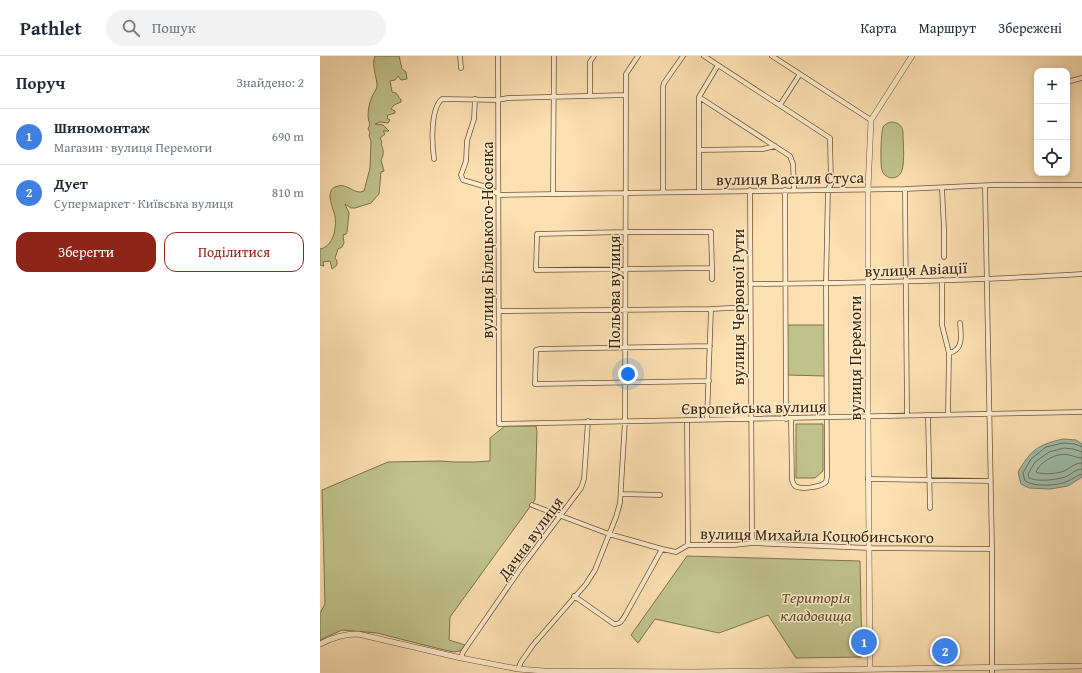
<!DOCTYPE html>
<html lang="uk">
<head>
<meta charset="utf-8">
<style>
  body { margin:0; font-family:"Gentium Book Plus",serif; background:#f2f2f3; color:#1f2937 }
  .controls { position:absolute; right:12px; top:12px; display:grid; overflow:hidden; border-radius:8px; box-shadow:0 2px 6px #0003 }
  .controls button { width:36px; height:36px; display:grid; place-items:center; padding:0; border:0; border-bottom:1px solid #e0e1e3; background:#fff; color:#1f2937; font:20px sans-serif }
  .you { position:absolute; left:308px; top:318px; width:14px; height:14px; margin:-10px; border:3px solid #fff; border-radius:50%; background:#1a73e8; box-shadow:0 0 0 6px #1a73e833 }
  .badge { display:grid; place-items:center; width:26px; height:26px; border-radius:50%; background:#8f2418; color:#fff; font-size:13px; font-weight:700 }
  .pin { position:absolute; translate:-50% -50%; border:2px solid #fff; box-shadow:0 1px 4px #0006 }
  .list { margin:0; padding:0; list-style:none }
  h2 { display:flex; justify-content:space-between; align-items:center; height:52px; margin:0; padding:0 16px; font-size:17px }
  h2 small { font-size:13px; font-weight:400; color:#747a83 }
  .list li { display:grid; grid-template-columns:26px 1fr auto; gap:12px; align-items:center; box-sizing:border-box; height:56px; padding:0 16px; border-top:1px solid #e0e1e3 }
  .list b { display:block; font-size:15px; white-space:nowrap }
  .list p { margin:0; font-size:13px; white-space:nowrap; color:#747a83 }
  .list em { font-size:13px; font-style:normal; color:#747a83 }
  .actions { display:flex; gap:8px; padding:12px 16px }
  .actions a { flex:1; padding:9px 0; border:1px solid #8f2418; border-radius:12px; text-align:center; font-size:14px; color:#8f2418 }
  .actions .main { background:#8f2418; color:#fff }
  .icon { flex:none; width:22px; height:22px; fill:none; stroke:currentColor; stroke-width:2; stroke-linecap:round; stroke-linejoin:round }
  .map { position:relative; flex:none; width:762px; height:617px; overflow:hidden }
  header { display:flex; align-items:center; gap:24px; box-sizing:border-box; height:56px; padding:0 20px; background:#fff; border-bottom:1px solid #e0e1e3 }
  header strong { font-size:19px }
  nav { display:flex; gap:22px; margin-inline-start:auto; font-size:14px }
  .search { width:280px; height:36px; background:#f2f2f3; display:flex; align-items:center; gap:10px; box-sizing:border-box; padding:0 14px; border-radius:22px; color:#747a83; font-size:15px }
  main { display:flex }
  aside { flex:1; background:#fff }
  .map>svg:first-child { display:block }
</style>
</head>
<body>
<header>
<strong>Pathlet</strong>
<div class="search"><svg class="icon" aria-label="search" viewBox="0 0 24 24"><circle cx="10" cy="10" r="6"/><path d="M15 15l6 6"/></svg>Пошук</div>
<nav><a>Карта</a><a>Маршрут</a><a>Збережені</a></nav>
</header>
<main>
<aside>
<h2>Поруч<small>Знайдено: 2</small></h2>
<ul class="list">
<li><span class="badge" style="background:#3f7fe0">1</span><div><b>Шиномонтаж</b><p>Магазин · вулиця Перемоги</p></div><em>690 m</em></li>
<li><span class="badge" style="background:#3f7fe0">2</span><div><b>Дует</b><p>Супермаркет · Київська вулиця</p></div><em>810 m</em></li>
</ul>
<div class="actions"><a class="main">Зберегти</a><a>Поділитися</a></div>
</aside>
<div class="map">
<svg width="762" height="617" viewBox="0 0 762 617">
  <rect width="100%" height="100%" fill="#fce0b2"/>
  <filter id="stains"><feTurbulence type="fractalNoise" baseFrequency=".005" numOctaves="4"/><feColorMatrix values="0 0 0 0 .2 0 0 0 0 .09 0 0 0 0 .02 0 0 0 .5 -.17"/></filter>
  <radialGradient id="worn" r=".72"><stop offset=".6" stop-color="#630" stop-opacity="0"/><stop offset="1" stop-color="#630" stop-opacity=".3"/></radialGradient>
  <path fill="#c0c28c" stroke="#80734c" d="M 55,0 L 79,0 L 82,13 L 86,16 L 87,23 L 81,24 L 78,20 L 75,24 L 70,25 L 72,36 L 76,37 L 81,44 L 81,46 L 74,49 L 71,53 L 75,55 L 75,57 L 68,59 L 67,62 L 70,64 L 68,67 L 60,66 L 55,68 L 63,69 L 69,75 L 63,75 L 65,78 L 60,82 L 62,86 L 61,88 C 64,94 64,99 61,104 L 64,115 L 61,116 L 59,138 L 51,147 L 35,152 L 31,152 L 25,148 L 29,157 L 27,176 L 26,178 L 23,179 L 24,187 L 22,191 L 18,193 L 15,202 L 17,205 L 17,209 L 12,213 L 10,205 L 3,206 L 4,210 L 0,209 L 0,193 C 13,191 17,172 15,160 C 13,152 5,136 15,131 C 27,125 34,140 44,135 L 50,112 L 51,85 L 49,80 L 50,76 L 48,73 L 50,68 C 46,62 49,47 52,41 C 53,37 57,34 57,30 C 57,20 51,10 55,0 Z
    M 571,66 C 578,66 583,70 583,77 C 583,88 585,104 582,114 C 580,124 565,125 562,114 C 560,108 561,77 563,71 C 565,68 568,67 571,66 Z
    M 467,269 L 505,269 L 505,320 L 467,319 Z
    M 476,368 L 503,368 L 503,415 L 495,422 L 476,422 Z
    M 185,370 L 216,370 L 217,375 L 215,444 L 130,561 L 129,584 L 145,589 L 140,595 L 134,596 L 120,593 L 57,577 L 22,574 L 0,584 L 0,557 L 5,548 L 2,434 L 68,406 L 120,405 L 136,406 L 155,406 L 170,405 L 170,382 Z
    M 367,500 L 540,505 L 542,601 L 476,602 L 448,559 L 399,577 L 335,563 L 318,587 L 311,579 Z"/>
  <path fill="#9fbdab" stroke="#79806b" d="M 743,383 L 756,384 L 762,388 L 762,421 L 748,430 L 730,433 L 709,432 L 701,428 L 698,416 C 711,394 717,389 743,383 Z"/>
  <g fill="none" stroke-linecap="round" stroke-linejoin="round">
    <path stroke="#6f705c" stroke-width="1" d="M 762,391 L 755,388 L 743,387 L 726,391 L 711,403 L 703,417 L 705,425 C 714,431 738,430 748,425 C 753,423 757,419 762,418
      M 762,396 L 753,393 L 744,392 L 729,396 L 715,406 L 708,418 L 709,422 C 716,426 737,424 745,421 C 751,419 755,413 762,413
      M 762,402 C 757,402 754,400 749,399 C 737,396 721,405 716,416 L 718,417 C 726,418 734,418 741,416 C 749,414 753,407 762,407"/>
    <g stroke="#6e5336" stroke-width="5.5">
      <path id="minor" d="M 140,0 L 141,12
        M 178,0 L 179,368 L 762,356
        M 384,0 L 510,82 L 511,128 L 508,133 L 506,228 L 507,421 L 506,426 C 501,431 481,434 475,430 C 473,428 473,426 472,424 L 471,362
        M 452,0 L 551,64
        M 747,26 L 762,22
        M 270,40 L 270,6 L 274,0
        M 379,41 L 470,100 L 473,108 L 474,133
        M 155,43 L 154,63 L 147,85 L 146,105 L 141,119 L 143,124 L 170,132 L 179,139 L 585,133 L 672,129 L 762,129
        M 460,49 L 480,18
        M 379,94 L 443,93 L 455,90
        M 114,103 C 112,88 110,53 122,43 L 177,44 L 188,42 L 306,39
        M 665,130 L 672,493 L 672,617
        M 622,132 L 624,173 L 624,201
        M 585,133 L 587,359
        M 430,134 L 432,487
        M 465,134 L 466,363
        M 379,135 L 379,41 L 398,9
        M 343,136 L 343,31 L 344,27 L 363,0
        M 233,138 L 234,0
        M 306,176 L 391,176 L 392,212 L 216,214 L 217,178 Z
        M 392,212 L 392,223
        M 622,224 L 622,269 L 629,297 L 628,358
        M 430,228 C 541,227 651,225 762,218
        M 391,253 L 430,251
        M 180,255 L 391,253 L 387,363
        M 629,297 C 644,294 641,279 640,267
        M 389,325 L 215,328 L 216,294 L 220,293 L 390,290
        M 608,359 L 610,452
        M 367,364 L 368,489
        M 548,423 L 671,425
        M 301,438 L 340,439
        M 212,449 L 289,478 L 342,493 L 356,496 L 368,489 L 414,489 L 432,487 L 549,492 L 672,493
        M 254,540 L 294,568 C 300,569 303,563 306,558 L 342,493
        M 141,602 L 143,596 L 203,509 L 261,432 L 264,423 L 268,365
        M 198,613 L 201,606 L 213,589 L 266,528 L 275,514 L 296,461 L 300,447 L 305,365 L 306,18 L 318,0"/>
    </g>
    <g stroke="#6e5336" stroke-width="6">
      <path id="tertiary" d="M 0,588 C 13,581 24,578 38,578 L 141,602 L 198,613 L 224,615 L 374,616 L 762,610
        M 550,613 L 548,361 L 548,133 L 551,64 L 592,0"/>
    </g>
    <use href="#minor" stroke="#fdebcd" stroke-width="4"/>
    <use href="#tertiary" stroke="#fdebcd" stroke-width="5"/>
  </g>
  <g text-anchor="middle" dominant-baseline="central" stroke-width="3" stroke-linejoin="round" paint-order="stroke">
    <g font-size="16" fill="#3f240c" stroke="#fdebcd">
      <text transform="translate(470 122) rotate(-1)">вулиця Василя Стуса</text>
      <text transform="translate(167 184) rotate(-90)">вулиця Білецького-Носенка</text>
      <text transform="translate(596 213) rotate(-2)">вулиця Авіації</text>
      <text transform="translate(294 236) rotate(-90)">Польова вулиця</text>
      <text transform="translate(418 251) rotate(-90)">вулиця Червоної Рути</text>
      <text transform="translate(535 302) rotate(-90)">вулиця Перемоги</text>
      <text transform="translate(434 351) rotate(-1)">Європейська вулиця</text>
      <text transform="translate(497 479) rotate(1)">вулиця Михайла Коцюбинського</text>
      <text transform="translate(210 482) rotate(-54)">Дачна вулиця</text>
    </g>
    <g font-size="16" font-style="italic" fill="#5f4c2c" stroke="#fdebcd">
      <text x="496" y="541">Територія<tspan x="496" dy="18">кладовища</tspan></text>
    </g>
  </g>
  <rect width="100%" height="100%" filter="url(#stains)"/>
  <rect width="100%" height="100%" fill="url(#worn)"/>
</svg>
<div class="controls">
<button>+</button>
<button>−</button>
<button><svg class="icon" aria-label="locate" viewBox="0 0 24 24"><circle cx="12" cy="12" r="6"/><path d="M12 2v4M12 18v4M2 12h4M18 12h4"/></svg></button>
</div>
<div class="you"></div>
<div class="pin badge" style="left:544px;top:586px;background:#3f7fe0">1</div>
<div class="pin badge" style="left:625px;top:595px;background:#3f7fe0">2</div>
</div>
</main>
</body>
</html>
